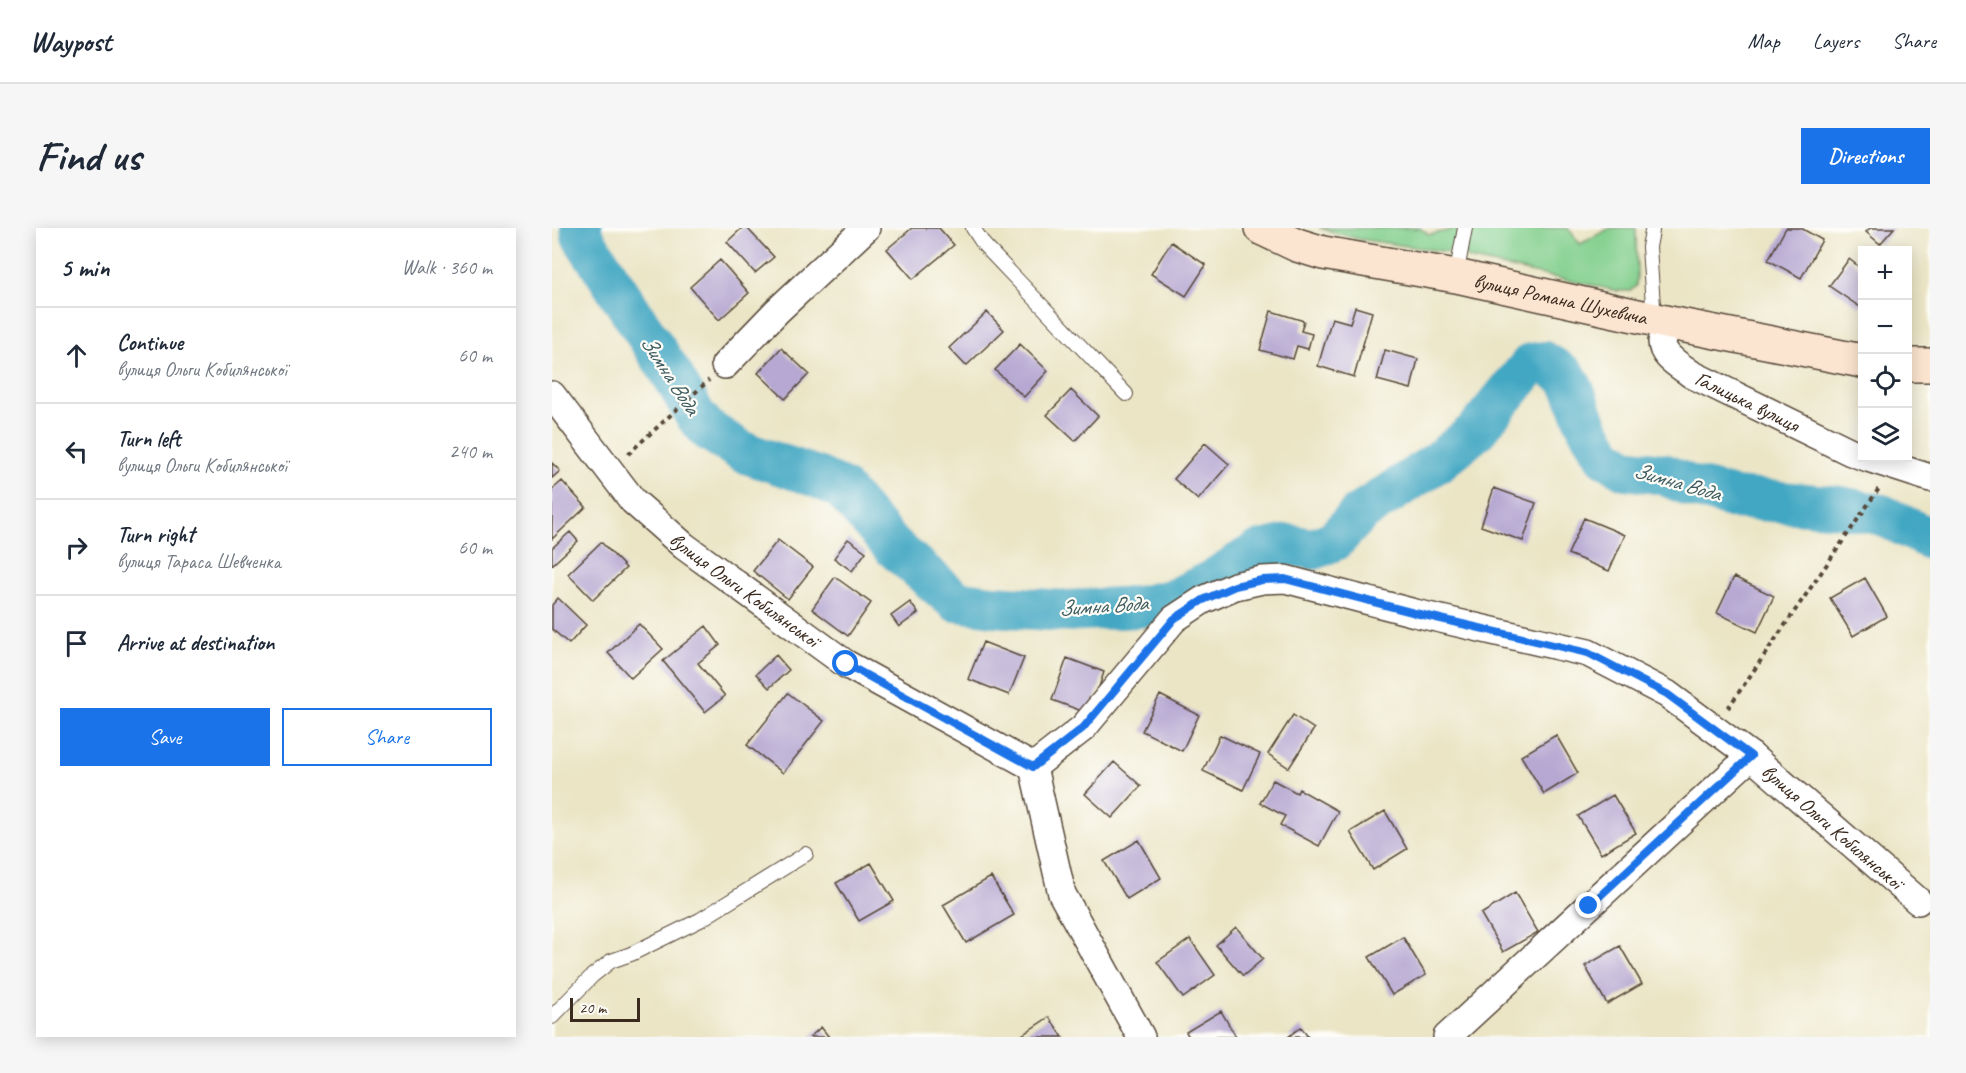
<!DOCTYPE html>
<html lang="en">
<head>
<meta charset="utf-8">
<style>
  body { margin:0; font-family:Caveat,sans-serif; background:#f6f6f7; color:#1f2937 }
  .controls { position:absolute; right:18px; top:18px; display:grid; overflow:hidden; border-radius:0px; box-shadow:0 3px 15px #0003 }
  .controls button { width:54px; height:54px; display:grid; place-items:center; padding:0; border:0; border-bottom:2px solid #e0e1e3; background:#fff; color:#1f2937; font:30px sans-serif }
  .scale { position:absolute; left:18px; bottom:15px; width:70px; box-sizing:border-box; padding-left:6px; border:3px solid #3b2a1e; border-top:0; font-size:16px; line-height:21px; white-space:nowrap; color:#3b2a1e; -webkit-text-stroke:4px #fdfcf7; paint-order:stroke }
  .stop { position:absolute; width:18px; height:18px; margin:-14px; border:4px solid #1a73e8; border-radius:50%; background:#fff }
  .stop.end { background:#1a73e8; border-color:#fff; box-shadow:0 2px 6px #0008 }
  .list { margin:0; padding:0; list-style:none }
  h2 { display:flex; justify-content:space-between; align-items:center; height:78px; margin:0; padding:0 24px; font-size:26px }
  h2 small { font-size:20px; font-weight:400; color:#747a83 }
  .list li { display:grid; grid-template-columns:39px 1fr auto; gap:18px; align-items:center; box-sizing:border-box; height:96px; padding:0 24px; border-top:2px solid #e0e1e3 }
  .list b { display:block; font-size:22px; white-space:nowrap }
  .list p { margin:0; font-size:20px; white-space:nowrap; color:#747a83 }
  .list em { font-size:20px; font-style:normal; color:#747a83 }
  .actions { display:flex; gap:12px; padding:18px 24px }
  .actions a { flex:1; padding:14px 0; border:2px solid #1a73e8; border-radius:0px; text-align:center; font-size:21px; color:#1a73e8 }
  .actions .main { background:#1a73e8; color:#fff }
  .icon { flex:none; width:33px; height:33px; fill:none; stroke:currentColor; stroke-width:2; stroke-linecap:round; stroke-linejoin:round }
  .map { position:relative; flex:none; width:1378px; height:809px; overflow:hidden; border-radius:0px }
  header { display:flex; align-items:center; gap:36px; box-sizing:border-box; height:84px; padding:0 30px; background:#fff; border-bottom:2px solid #e0e1e3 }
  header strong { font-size:28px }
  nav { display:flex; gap:33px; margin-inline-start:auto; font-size:21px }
  .intro { display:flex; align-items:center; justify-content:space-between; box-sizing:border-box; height:144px; padding:0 36px }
  h1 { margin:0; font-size:42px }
  .button { padding:15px 27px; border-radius:0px; background:#1a73e8; color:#fff; font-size:21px; font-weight:700 }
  main { display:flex; gap:36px; padding:0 36px }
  aside { flex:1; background:#fff; border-radius:0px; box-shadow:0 3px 15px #0003 }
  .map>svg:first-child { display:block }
</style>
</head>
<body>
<header>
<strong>Waypost</strong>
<nav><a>Map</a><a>Layers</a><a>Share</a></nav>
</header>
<div class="intro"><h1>Find us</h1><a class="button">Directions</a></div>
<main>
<aside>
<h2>5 min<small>Walk · 360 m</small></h2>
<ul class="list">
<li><svg class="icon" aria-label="ahead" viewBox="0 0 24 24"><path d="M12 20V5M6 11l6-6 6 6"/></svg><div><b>Continue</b><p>вулиця Ольги Кобилянської</p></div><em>60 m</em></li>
<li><svg class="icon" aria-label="left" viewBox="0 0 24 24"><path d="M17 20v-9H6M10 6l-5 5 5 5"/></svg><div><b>Turn left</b><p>вулиця Ольги Кобилянської</p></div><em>240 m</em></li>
<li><svg class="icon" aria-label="right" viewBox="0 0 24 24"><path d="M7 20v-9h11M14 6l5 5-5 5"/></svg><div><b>Turn right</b><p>вулиця Тараса Шевченка</p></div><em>60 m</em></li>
<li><svg class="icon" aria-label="arrive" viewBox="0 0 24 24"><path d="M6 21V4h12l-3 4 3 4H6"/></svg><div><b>Arrive at destination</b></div></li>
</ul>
<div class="actions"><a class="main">Save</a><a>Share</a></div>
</aside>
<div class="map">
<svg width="1378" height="809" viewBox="0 0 1378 809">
  <rect width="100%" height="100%" fill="#fdfcf7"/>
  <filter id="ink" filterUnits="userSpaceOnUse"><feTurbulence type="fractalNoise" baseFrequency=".0167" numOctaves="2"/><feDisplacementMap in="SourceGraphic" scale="12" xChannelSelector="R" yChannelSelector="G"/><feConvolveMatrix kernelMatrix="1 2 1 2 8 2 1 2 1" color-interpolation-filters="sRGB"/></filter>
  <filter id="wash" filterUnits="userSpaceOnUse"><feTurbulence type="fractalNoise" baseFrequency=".008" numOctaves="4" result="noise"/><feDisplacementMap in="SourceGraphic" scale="24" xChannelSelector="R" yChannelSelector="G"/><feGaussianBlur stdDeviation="1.35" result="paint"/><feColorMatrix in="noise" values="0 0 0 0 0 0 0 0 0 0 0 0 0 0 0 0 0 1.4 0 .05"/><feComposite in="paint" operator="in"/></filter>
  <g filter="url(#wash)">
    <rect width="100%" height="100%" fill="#ebe5c6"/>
    <path fill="#82cf8d" stroke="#5e7c56" stroke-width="1.5" d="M 767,0 L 868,0 L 877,7 L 907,0 L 903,19 L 896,24 L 806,11 Z
      M 919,0 L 1016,0 L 1028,16 L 1058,0 L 1084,0 L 1085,47 L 1084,58 L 1078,63 L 1066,63 L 917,31 L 913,25 Z"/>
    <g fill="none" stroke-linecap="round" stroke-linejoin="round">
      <path stroke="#43a7c3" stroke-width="42" d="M 29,0 L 30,8 L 121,148 L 143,187 L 156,202 L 191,224 L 265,249 L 290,261 L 340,318 L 404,373 L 441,378 L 513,383 L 586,379 L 623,371 L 659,353 L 705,324 L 736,317 L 762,321 L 783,312 L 808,285 L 887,233 L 924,203 L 979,136 L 992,134 L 1014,148 L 1022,163 L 1036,200 L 1054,229 L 1073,241 L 1111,246 L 1138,258 L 1182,270 L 1289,279 L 1330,287 L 1378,311"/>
    </g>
    <g id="blocks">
      <path fill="#b6a8d2" d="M 190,0 L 195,0 L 222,29 L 203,45 L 175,14 Z
        M 360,0 L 387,0 L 402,17 L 361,51 L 335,21 Z
        M 1234,0 L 1249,0 L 1270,12 L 1249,50 L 1216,32 Z
        M 1318,0 L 1342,0 L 1328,16 L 1314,4 Z
        M 619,14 L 654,37 L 634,68 L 599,46 Z
        M 1297,31 L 1310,41 L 1310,75 L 1308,79 L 1277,58 Z
        M 168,32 L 197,65 L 167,92 L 138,59 Z
        M 803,79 L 820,84 L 802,149 L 766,138 L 780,90 L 798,95 Z
        M 719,83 L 752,93 L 749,103 L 760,106 L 756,121 L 745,118 L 741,131 L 708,122 Z
        M 435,84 L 452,102 L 414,138 L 397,120 Z
        M 468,116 L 496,143 L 472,169 L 443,142 Z
        M 229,120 L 257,146 L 233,171 L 206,145 Z
        M 833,122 L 866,131 L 859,161 L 825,152 Z
        M 519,162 L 546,188 L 523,213 L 495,187 Z
        M 653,215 L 677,236 L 646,272 L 622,251 Z
        M 0,235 L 8,243 L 0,250 Z
        M 10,253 L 34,279 L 0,311 L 0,262 Z
        M 942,260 L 984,275 L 971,313 L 929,298 Z
        M 1032,290 L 1073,307 L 1057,343 L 1016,326 Z
        M 18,304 L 26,313 L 0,337 L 0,320 Z
        M 296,311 L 314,324 L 300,343 L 282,330 Z
        M 226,312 L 261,339 L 236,371 L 201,343 Z
        M 49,314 L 74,340 L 41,372 L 16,346 Z
        M 283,349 L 319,375 L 296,408 L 260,381 Z
        M 1182,349 L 1222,368 L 1205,404 L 1165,385 Z
        M 1313,350 L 1335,388 L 1301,408 L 1278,370 Z
        M 6,370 L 34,397 L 17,416 L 0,401 L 0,377 Z
        M 358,374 L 366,385 L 347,399 L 339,388 Z
        M 87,396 L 111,421 L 79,450 L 56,425 Z
        M 154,398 L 168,417 L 146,435 L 173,468 L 153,484 L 111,433 Z
        M 431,414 L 472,430 L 457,467 L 416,451 Z
        M 224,427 L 237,442 L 217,460 L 204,446 Z
        M 515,430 L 552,444 L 538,486 L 500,472 Z
        M 236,465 L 272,493 L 231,545 L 195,517 Z
        M 608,467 L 647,487 L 630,523 L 590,503 Z
        M 741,487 L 762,501 L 737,540 L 716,526 Z
        M 668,507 L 708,526 L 691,562 L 651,543 Z
        M 1004,507 L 1026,545 L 992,566 L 969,528 Z
        M 562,534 L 589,558 L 560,590 L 533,566 Z
        M 721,552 L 745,565 L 747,561 L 786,583 L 767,618 L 728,597 L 733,588 L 708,575 Z
        M 1061,567 L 1084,605 L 1049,626 L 1026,588 Z
        M 833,583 L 855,621 L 821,642 L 798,604 Z
        M 587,612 L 609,650 L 575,671 L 552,633 Z
        M 319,635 L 342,673 L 307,693 L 284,655 Z
        M 439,649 L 462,687 L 414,715 L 391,677 Z
        M 963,665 L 986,704 L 951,724 L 929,686 Z
        M 684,699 L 711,731 L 691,748 L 664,717 Z
        M 851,709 L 874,747 L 840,767 L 817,729 Z
        M 638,711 L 663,747 L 631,770 L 605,734 Z
        M 1068,718 L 1090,756 L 1055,776 L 1033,738 Z
        M 669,783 L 684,809 L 637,809 L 634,804 Z
        M 497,789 L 511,809 L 467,809 Z
        M 269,799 L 277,809 L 258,809 Z
        M 749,799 L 756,809 L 736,809 Z"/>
    </g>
  </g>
  <g filter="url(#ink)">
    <use href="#blocks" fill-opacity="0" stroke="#554637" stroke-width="1.5"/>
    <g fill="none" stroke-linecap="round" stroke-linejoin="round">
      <g stroke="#554637" stroke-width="16">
        <path id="lane" d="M 421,0 L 432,17 L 574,166
          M 1100,3 L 1097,19 L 1102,92
          M 904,48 L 913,0
          M 0,789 L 40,748 L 59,733 L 79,726 L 148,692 L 254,626"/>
      </g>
      <g stroke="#554637" stroke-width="30">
        <g id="street">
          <path id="s1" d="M 1118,95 C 1116,101 1111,108 1110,114 C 1110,129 1129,138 1139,146 L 1299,224 L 1310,228"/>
          <path d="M 173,137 L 225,83 L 314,0"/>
          <path id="s2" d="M 0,167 L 81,273 L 132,318 L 294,436 L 481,539 L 531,500 L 622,391 L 651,372 L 683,358 L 710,352 L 733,351 L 863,385 L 1036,425 L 1115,466 L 1199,528 L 1366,673"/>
          <path d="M 1316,230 L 1378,250"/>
          <path d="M 481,539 L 510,666 L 589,809"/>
          <path d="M 895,809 L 1199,528"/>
        </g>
      </g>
      <g stroke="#554637" stroke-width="36">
        <g id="secondary">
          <path id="s3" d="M 709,0 L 745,17 L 771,25 L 904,48 L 1118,95 L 1310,133"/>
          <path d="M 1356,137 L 1378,137"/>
        </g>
      </g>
      <path stroke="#554637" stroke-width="4" stroke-dasharray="4.5 4.5" stroke-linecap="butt" d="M 76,226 L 157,152
        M 1176,480 L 1328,259"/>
      <use href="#lane" stroke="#fff" stroke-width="14"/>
      <use href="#street" stroke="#fff" stroke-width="27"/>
      <use href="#secondary" stroke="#fce5d0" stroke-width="33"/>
    </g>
  </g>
  <g fill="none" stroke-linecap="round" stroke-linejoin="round" filter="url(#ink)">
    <path stroke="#1a73e8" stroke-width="8" d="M 294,436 L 481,539 L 531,500 L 622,391 L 651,372 L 683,358 L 710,352 L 733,351 L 863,385 L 1036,425 L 1115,466 L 1199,528 L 1037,678"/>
  </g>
  <g text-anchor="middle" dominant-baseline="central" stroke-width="4.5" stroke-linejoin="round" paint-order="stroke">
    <g font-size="21" fill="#3b2a1e" stroke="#fdfcf7">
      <text stroke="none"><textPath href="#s3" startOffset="309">вулиця Романа Шухевича</textPath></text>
      <text stroke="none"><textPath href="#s1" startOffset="128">Галицька вулиця</textPath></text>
      <text stroke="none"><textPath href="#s2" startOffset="276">вулиця Ольги Кобилянської</textPath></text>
      <text stroke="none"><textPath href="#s2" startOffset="1554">вулиця Ольги Кобилянської</textPath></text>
    </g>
    <g font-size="22" font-style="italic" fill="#3e5c60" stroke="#fdfcf7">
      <text transform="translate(118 147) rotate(57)">Зимна Вода</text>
      <text transform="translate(1125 254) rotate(16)">Зимна Вода</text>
      <text transform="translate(551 378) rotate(-4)">Зимна Вода</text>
    </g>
  </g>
</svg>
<div class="controls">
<button>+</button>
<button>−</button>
<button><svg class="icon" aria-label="locate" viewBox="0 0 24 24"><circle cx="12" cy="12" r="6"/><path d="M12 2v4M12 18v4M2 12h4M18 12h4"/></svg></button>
<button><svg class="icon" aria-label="layers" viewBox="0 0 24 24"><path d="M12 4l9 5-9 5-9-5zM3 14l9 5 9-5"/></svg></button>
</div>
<div class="scale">20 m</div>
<div class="stop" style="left:294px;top:436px"></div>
<div class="stop end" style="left:1037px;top:678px"></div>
</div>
</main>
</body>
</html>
